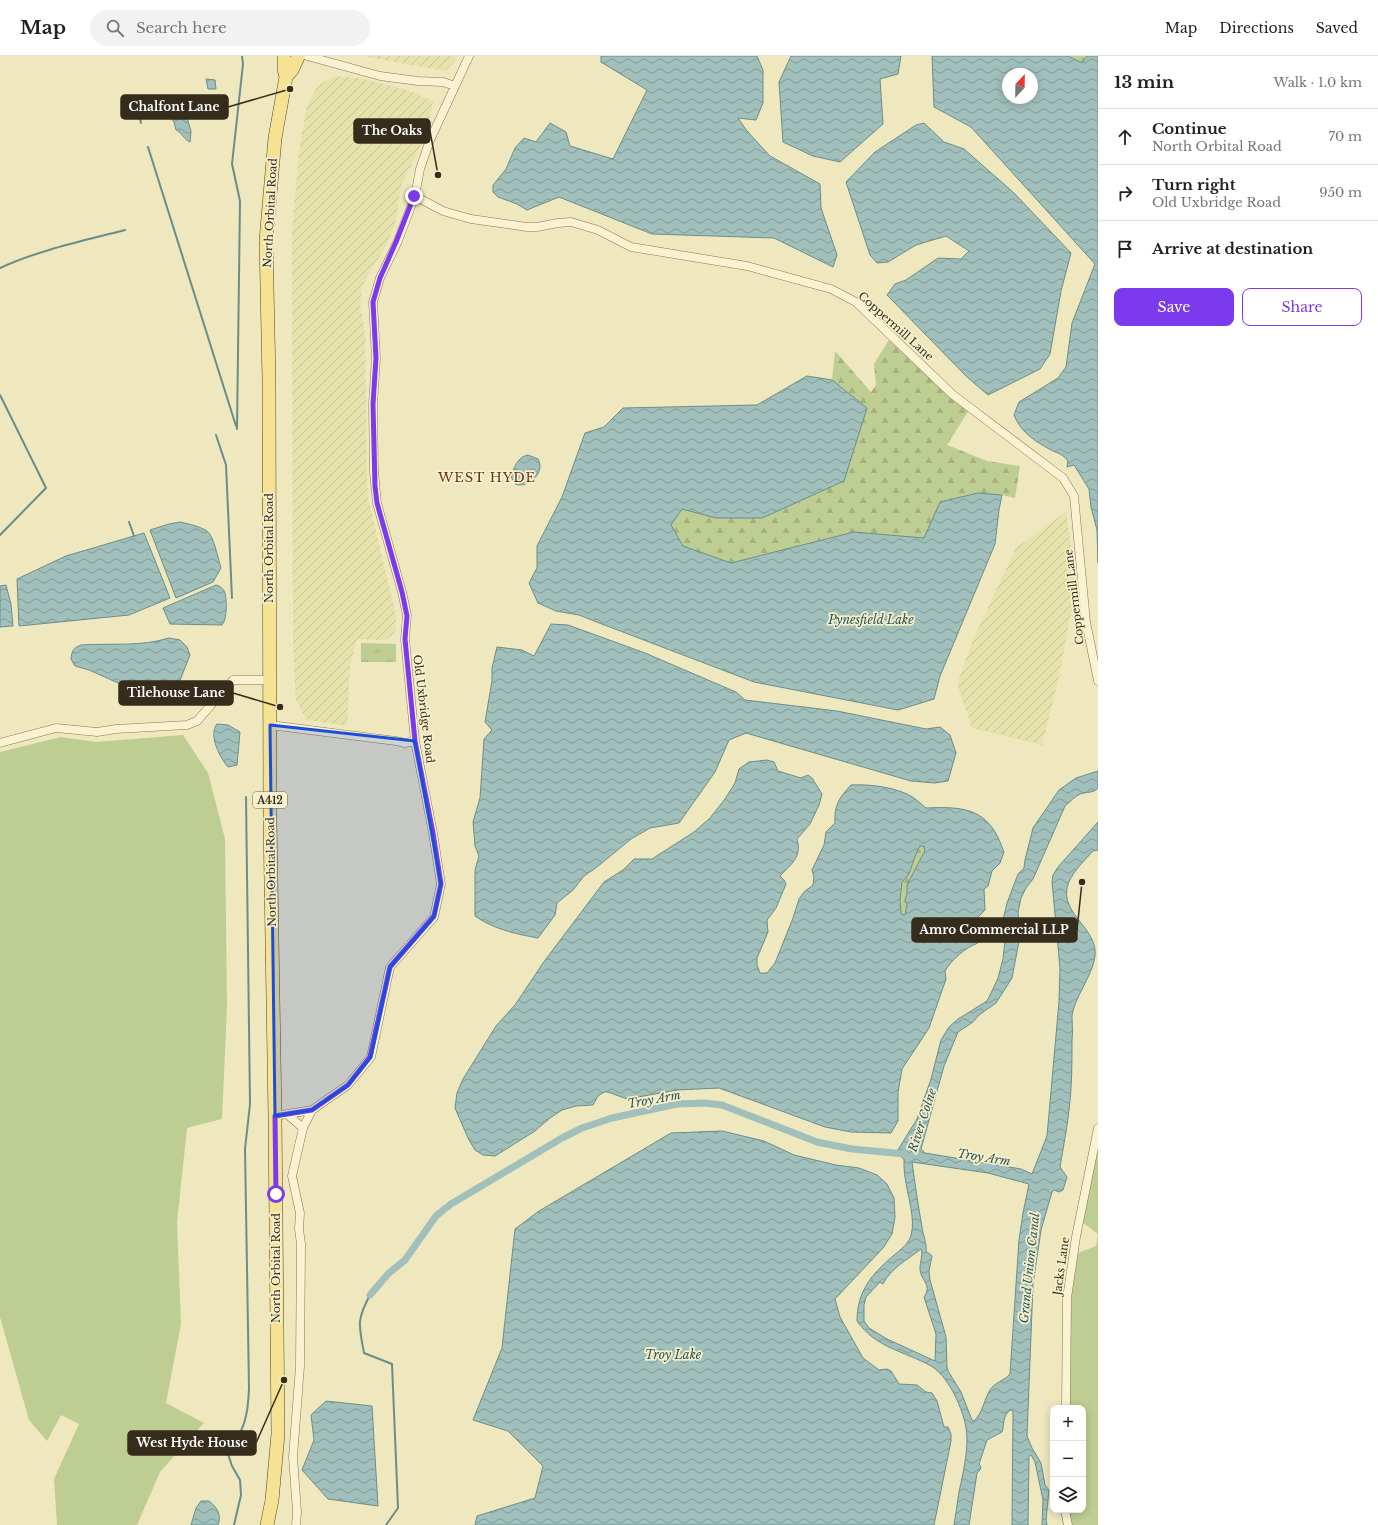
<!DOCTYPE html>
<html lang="en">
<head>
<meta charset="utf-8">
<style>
  body { margin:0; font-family:"Libre Baskerville",serif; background:#f2f2f2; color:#222 }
  .controls { position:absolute; right:12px; bottom:12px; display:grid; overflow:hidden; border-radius:8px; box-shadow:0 2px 10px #0003 }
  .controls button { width:36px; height:36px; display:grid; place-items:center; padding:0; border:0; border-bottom:1px solid #e0e0e0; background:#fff; color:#222; font:20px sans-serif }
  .compass { position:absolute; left:1002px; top:12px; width:36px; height:36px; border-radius:50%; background:#fff; box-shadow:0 2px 10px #0003; rotate:22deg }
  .stop { position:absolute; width:12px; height:12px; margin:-9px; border:3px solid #7c3aed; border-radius:50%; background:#fff }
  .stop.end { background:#7c3aed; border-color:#fff; box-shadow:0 1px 4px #0008 }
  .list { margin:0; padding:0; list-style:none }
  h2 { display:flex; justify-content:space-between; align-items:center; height:52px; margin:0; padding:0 16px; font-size:17px }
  h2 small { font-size:13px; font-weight:400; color:#767676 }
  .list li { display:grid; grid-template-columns:26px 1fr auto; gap:12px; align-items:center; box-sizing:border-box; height:56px; padding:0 16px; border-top:1px solid #e0e0e0 }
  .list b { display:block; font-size:15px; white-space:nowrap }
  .list p { margin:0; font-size:13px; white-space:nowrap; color:#767676 }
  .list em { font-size:13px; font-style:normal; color:#767676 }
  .actions { display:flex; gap:8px; padding:12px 16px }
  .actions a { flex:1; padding:9px 0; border:1px solid #7c3aed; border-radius:8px; text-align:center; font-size:14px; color:#7c3aed }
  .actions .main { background:#7c3aed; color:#fff }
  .icon { flex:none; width:22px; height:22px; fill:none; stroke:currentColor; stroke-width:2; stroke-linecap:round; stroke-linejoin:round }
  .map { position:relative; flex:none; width:1098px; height:1469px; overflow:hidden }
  header { display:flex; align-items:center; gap:24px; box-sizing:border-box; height:56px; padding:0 20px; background:#fff; border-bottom:1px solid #e0e0e0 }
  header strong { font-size:19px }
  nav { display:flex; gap:22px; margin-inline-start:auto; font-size:14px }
  .search { width:280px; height:36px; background:#f2f2f2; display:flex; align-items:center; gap:10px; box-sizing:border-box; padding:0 14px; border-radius:22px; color:#767676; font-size:15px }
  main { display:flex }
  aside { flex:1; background:#fff }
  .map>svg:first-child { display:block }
</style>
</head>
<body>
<header>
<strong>Map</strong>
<div class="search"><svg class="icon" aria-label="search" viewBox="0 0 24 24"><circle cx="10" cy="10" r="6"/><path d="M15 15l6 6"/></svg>Search here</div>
<nav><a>Map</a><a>Directions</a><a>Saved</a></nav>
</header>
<main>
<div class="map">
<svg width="1098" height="1469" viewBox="0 0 1098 1469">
  <defs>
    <pattern id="farmland-furrows" width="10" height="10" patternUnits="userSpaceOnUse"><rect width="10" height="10" fill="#e5e3ab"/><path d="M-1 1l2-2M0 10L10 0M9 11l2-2" fill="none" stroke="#c5c393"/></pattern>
    <pattern id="forest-firs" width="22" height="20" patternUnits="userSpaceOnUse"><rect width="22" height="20" fill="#becd92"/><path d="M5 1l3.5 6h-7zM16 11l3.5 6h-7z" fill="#a4b07d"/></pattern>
    <pattern id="park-tufts" width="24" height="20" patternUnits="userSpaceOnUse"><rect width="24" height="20" fill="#becd92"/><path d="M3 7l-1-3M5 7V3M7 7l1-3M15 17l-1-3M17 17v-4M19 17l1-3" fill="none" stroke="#a4b07d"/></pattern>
    <pattern id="water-waves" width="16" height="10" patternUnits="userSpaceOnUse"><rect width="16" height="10" fill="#a1c0bb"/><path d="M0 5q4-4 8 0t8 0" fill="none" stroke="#849c97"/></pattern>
  </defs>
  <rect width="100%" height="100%" fill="#efe7be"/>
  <path fill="url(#farmland-furrows)" d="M 362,0 L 457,0 L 455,5 L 445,15 Z
    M 333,20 L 360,22 L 407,34 L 433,45 L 427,77 L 401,130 L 395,169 L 383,195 L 362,230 L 360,251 L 365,276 L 367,428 L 369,446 L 396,560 L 395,577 L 385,584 L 357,583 L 350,610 L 347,670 L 307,664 L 296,645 L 293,589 L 292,176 L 299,95 L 307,49 L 318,30 Z
    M 1066,456 L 1077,532 L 1069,567 L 1059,621 L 1042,689 L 972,672 L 957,628 L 973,584 L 1016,492 Z"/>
  <path fill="#becd92" d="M 183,679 L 208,717 L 225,783 L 227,951 L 222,1063 L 187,1072 L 177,1166 L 181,1268 L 166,1347 L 204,1367 L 160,1416 L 137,1469 L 57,1469 L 54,1423 L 79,1368 L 61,1359 L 47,1385 L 29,1364 L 0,1261 L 0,696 L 61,681 L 96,686 Z
    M 1098,1092 L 1098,1469 L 1063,1469 L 1060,1454 L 1083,1454 L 1083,1352 L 1067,1352 L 1072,1232 L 1078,1197 L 1096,1190 L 1098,1178 L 1082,1166 Z"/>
  <path fill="url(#forest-firs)" d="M 1068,0 L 1087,0 L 1082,7 Z
    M 889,284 L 969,354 L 947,389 L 987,405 L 1020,410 L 1015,442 L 1002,439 L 978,437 L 924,482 L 854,476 L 731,507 L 683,490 L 671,469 L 682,453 L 716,462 L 867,353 L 832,324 L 835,295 L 871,336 L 876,329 L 874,308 Z
    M 920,790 L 924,790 L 925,795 L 921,802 L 907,829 L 907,838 L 905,844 L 907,848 L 905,859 L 901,858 L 900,844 L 902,826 L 909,818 L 917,795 Z"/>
  <path fill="url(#park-tufts)" d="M 361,587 L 396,588 L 396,606 L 361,606 Z"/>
  <path fill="url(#water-waves)" stroke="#698e8a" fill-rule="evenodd" d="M 601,0 L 757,0 L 763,14 L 763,47 L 756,64 L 738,62 L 747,75 L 770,100 L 820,128 L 821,152 L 837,199 L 833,211 L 774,182 L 652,178 L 559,141 L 527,154 L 517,148 L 498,141 L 493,136 L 493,129 L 506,113 L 515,92 L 524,82 L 536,86 L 550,67 L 566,76 L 570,90 L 613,103 L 647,34 L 601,6 Z
    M 791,0 L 901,0 L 898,18 L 880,23 L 883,68 L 840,106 L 813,100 L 783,86 L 779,26 Z
    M 932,0 L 1068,0 L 1082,7 L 1087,0 L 1098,0 L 1098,507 L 1097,474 L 1091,451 L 1089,433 L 1074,409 L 1067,411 L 1068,405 C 1064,399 1058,397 1053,395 C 1036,386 1021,377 1014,359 L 1019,346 L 1058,322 L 1066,311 L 1072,267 L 1095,208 L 971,71 L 934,51 ZM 1008,18 L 1032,18 L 1032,42 L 1008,42 Z
    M 206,23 L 215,24 L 216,33 L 208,33 Z
    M 175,50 L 184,52 L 191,75 L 190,86 C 182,82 183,77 176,74 L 174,66 L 170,61 L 170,57 Z
    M 924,67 L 944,86 L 964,93 L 1014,137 L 1071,197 L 1061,235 L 1050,298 L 1040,313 L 988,339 L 967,321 L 887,239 L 895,228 L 906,224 L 938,202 L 961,203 L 969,195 L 946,180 L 916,189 L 888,206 L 877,207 L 870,199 L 846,126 L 875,96 L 916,69 Z
    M 807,320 L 832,324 L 867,352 L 844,425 L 762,462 L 716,462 L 682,453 L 671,469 L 683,490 L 731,507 L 854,476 L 924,482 L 940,446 L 978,437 L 1002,439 L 999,454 L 995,488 L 940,620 L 934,643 L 898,654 L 754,626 L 594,565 L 579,559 L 556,555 L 538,547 L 529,527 L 537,512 L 537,490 L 562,441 L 585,377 L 604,371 L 623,352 L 757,349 Z
    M 528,399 L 538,403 C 546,416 528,433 515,428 L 511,421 C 514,412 517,401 528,399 Z
    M 180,466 C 189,468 199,470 207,475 C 214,480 218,503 221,512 L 213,526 L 176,542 L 150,474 L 169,468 Z
    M 144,477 L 170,542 L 129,559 L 19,570 L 17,523 L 66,500 Z
    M 6,529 L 11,548 L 13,570 L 0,571 L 0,530 Z
    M 216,529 C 220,530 224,533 225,537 C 227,545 227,564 222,569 L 170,568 L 163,552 Z
    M 551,568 L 568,569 L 645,597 L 736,636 L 745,644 L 837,655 L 926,673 L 940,671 L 950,679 L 956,697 L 948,725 L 935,727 L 911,725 L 746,677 L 729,684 L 715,716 L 679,767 L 650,772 L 631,783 L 597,811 L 584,820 L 573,834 L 557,847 L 555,859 L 538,882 C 516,878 493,873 475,860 L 475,814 L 479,800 L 475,790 L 473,766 L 480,742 L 484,683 L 492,674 L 485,666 L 492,625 L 492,612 L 497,591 L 522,594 L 534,600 Z
    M 169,582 L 180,584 L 187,591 L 190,599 L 175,637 L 168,644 L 159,647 L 150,645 L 127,631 L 89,614 L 75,610 L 71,603 C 72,595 73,592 81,589 C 111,587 140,591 169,582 Z
    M 217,668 L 228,669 L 240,676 L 237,709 L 228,711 C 220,702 208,679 217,668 Z
    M 767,704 L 774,706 L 778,715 L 801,722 L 808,719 L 812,722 L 822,738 L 819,749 L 810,768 L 797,783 C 802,801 792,807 780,820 L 784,824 L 786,828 L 776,852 L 767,864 L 768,876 L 757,902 L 757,909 L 760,917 L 767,917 L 775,907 L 793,862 L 799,843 L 804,836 L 813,829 L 814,821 L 812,814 L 824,789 L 826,776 L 835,767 C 834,749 839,742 851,729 C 869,728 898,731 914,742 C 918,745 922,749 926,752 C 953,751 980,750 995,776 C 999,782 1001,789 1004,796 L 1000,807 L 992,815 L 988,830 L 984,833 L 985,854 L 971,868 C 974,875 981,880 978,887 C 965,892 952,903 945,915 L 946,923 L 929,972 L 902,1013 L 898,1036 L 898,1065 L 891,1077 L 851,1076 L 825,1071 L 719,1032 L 677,1034 L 627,1043 L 608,1036 L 604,1036 L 598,1040 L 593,1049 L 576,1050 L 562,1054 L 550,1062 L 535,1075 L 495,1100 L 483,1099 L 475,1094 L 468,1082 L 455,1052 L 457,1037 L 463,1023 L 496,970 L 515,949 L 543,907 L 604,826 L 623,814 L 634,803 L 652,803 L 694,776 L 710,762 L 725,743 L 735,727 L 739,713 L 749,706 ZM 920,790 L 924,790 L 925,795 L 921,802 L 907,829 L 907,838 L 905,844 L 907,848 L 905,859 L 901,858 L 900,844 L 902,826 L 909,818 L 917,795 Z
    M 1098,715 L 1098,732 C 1094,737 1086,736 1080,738 C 1074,741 1070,746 1065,750 L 1033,823 L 1026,832 L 1021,842 L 1018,856 L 1020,880 L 1012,922 L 996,947 L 979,959 L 973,966 L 958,976 L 944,1010 L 921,1093 L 925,1097 L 1021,1113 L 1032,1118 L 1047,1080 L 1059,946 L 1060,912 L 1052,826 L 1053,819 L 1058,811 L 1098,766 L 1098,794 L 1093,795 C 1084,805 1070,818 1067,832 C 1062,859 1098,873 1095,900 C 1093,919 1074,942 1072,960 C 1072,968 1073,976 1072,984 C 1072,1007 1072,1031 1069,1054 C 1067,1073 1063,1092 1060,1111 L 1067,1121 L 1063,1134 L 1059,1136 L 1054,1134 L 1052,1136 L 1041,1174 L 1033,1228 L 1027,1380 L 1032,1392 L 1041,1407 L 1045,1429 L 1049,1434 L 1046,1464 L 1047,1469 L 1042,1469 L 1043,1444 L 1035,1406 L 1031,1399 L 1029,1400 L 1028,1469 L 1012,1469 L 1013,1355 L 1010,1354 C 1002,1361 1005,1367 1002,1376 L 987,1384 L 979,1408 L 981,1411 L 980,1414 L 977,1417 L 969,1469 L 954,1469 C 956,1458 957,1447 959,1436 C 963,1418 967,1400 967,1382 C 967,1360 950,1321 931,1310 C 904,1295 876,1292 857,1265 C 857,1235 872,1218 893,1200 C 900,1194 909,1188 911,1179 C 916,1164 907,1137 905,1121 C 904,1115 904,1109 904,1103 L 896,1097 L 917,1063 L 931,1023 L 941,984 L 949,971 L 958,963 L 987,945 L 991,937 L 998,922 L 1003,903 L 1005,884 L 1003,864 L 1007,847 L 1018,818 L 1024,812 L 1025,804 L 1033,772 L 1059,734 L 1076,722 ZM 912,1106 L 988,1117 L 1029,1128 L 1023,1157 L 1019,1184 L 1010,1318 C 1004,1325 995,1326 990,1334 C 984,1344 983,1356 974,1365 L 972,1364 L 961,1336 L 948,1315 L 947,1311 L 946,1281 L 930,1224 L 929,1215 L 932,1200 L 926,1195 C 927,1188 923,1179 922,1171 C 918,1149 915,1128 912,1106 ZM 921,1193 C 923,1199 920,1206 920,1212 C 920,1225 933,1228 924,1241 L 936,1278 L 935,1305 L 887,1283 L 869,1272 L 864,1265 L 864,1249 L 866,1241 L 880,1226 L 883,1228 C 891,1212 907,1204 921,1193 Z
    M 722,1075 L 764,1085 L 794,1099 L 836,1109 L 859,1112 L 877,1119 L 887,1128 L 894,1142 L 895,1161 L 892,1178 L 883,1192 L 835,1243 L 840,1261 L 863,1302 L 879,1314 L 887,1313 L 891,1315 L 899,1328 L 917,1329 L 926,1336 L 932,1337 L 937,1345 L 944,1371 L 948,1371 L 951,1378 L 951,1385 L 934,1469 L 475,1469 L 477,1460 L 535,1442 L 543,1410 L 508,1375 L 473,1364 L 502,1292 L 515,1173 L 539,1155 L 671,1077 Z
    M 326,1345 L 372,1350 L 378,1450 L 328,1443 L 302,1414 L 314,1384 L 311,1359 Z
    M 201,1445 L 209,1445 C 217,1451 222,1459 218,1469 L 191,1469 L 196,1452 Z"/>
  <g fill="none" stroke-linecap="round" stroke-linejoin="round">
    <path stroke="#698e8a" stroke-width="2" d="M 139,57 L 141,67
      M 148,91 L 236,370
      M 0,212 C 39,194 83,185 125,174
      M 0,339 L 46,432 L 0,479
      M 237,373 L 240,145 L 232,108 L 243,8 L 242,0
      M 216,379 L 226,409 L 232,542
      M 129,466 L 134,480
      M 370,1239 C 356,1265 359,1269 364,1297 L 392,1308 L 398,1452 L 386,1469
      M 234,1469 L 241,1439 L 240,1424 L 232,1410 L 228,1398 C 244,1373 248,1362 249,1332 L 245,1093 L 250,1048 L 246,741"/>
    <path stroke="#a1c0bb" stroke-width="7" d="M 370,1239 L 388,1218 L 405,1204 L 436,1160 L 451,1148 L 562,1082 L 582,1072 L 612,1062 L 677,1048 L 704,1047 L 722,1049 L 817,1086 L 852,1093 L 905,1098"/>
    <g stroke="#887756" stroke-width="9">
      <path id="minor" d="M 307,0 L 380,20 L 418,25 L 443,26 L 455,30
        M 415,140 L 443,155 L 471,163 L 527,171 L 537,171 L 558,167 L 571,166 L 598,174 L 631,191 L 747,210 L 831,233 L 856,246 L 952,338 L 1063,422 L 1074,440 L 1086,566 L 1098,625
        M 270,669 L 396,685 L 405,687 L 415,685
        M 0,687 L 56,672 L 97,676 L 116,673 L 187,669 L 197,665 L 233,624 L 269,624
        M 287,1058 L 303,1072
        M 275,1060 L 312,1054 L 348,1029 L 371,1001 L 390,911 L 434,861 L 441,828 L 433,777 L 415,685 L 405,583 L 407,559 L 402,536 L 377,447 L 374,416 L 373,348 L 376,302 L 373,246 L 380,222 L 397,187 L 415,140 L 420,113 L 430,84 L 469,0
        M 1066,1352 L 1067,1242 L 1076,1181 L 1098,1072
        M 1065,1454 L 1068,1469
        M 296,1469 L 297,1456 L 293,1401 L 300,1310 L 301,1188 L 299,1173 L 300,1157 L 292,1120 L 303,1072 L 312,1054"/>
    </g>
    <g stroke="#55442b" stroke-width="14">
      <path id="primary" d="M 286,21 L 292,14 L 298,1
        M 267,1469 L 272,1444 L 278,1378 L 275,1060 L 270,765 L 269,324 L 266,184 L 275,82 L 286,21 L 284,13 L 284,0"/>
    </g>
    <use href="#minor" stroke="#faf3d1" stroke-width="8"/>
    <use href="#primary" stroke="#f5e393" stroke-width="13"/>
  </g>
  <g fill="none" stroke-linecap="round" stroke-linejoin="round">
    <path stroke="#7c3aed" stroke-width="5" d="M 276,1138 L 275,1060 L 312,1054 L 348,1029 L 370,1001 L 390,911 L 434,860 L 441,828 L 433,777 L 415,685 L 405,583 L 407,560 L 402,536 L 377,447 L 375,430 L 373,348 L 376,302 L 373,246 L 380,222 L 396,186 L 414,140"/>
  </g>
  <path fill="#1d4ed8" fill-opacity="0.2" stroke="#1d4ed8" stroke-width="3" stroke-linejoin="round" d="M 270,669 L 415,685 L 441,828 L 434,861 L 390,911 L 371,1001 L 348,1029 L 312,1054 L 275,1060 Z"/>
  <g text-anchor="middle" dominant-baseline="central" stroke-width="3.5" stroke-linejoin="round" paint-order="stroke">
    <rect fill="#f6f0cd" stroke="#706750" stroke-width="1" x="253" y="736" width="34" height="16" rx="3"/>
    <g font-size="10" font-weight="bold" fill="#362c1b">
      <text x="270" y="744">A412</text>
    </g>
    <g font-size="11" fill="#362c1b" stroke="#f6f0cd">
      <text transform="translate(270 157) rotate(-87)">North Orbital Road</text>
      <text transform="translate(896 270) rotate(42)">Coppermill Lane</text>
      <text transform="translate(269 492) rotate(-90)">North Orbital Road</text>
      <text transform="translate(1074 541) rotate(-97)">Coppermill Lane</text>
      <text transform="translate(424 653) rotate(83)">Old Uxbridge Road</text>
      <text transform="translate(271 816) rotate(-91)">North Orbital Road</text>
      <text transform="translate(1061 1210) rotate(-82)">Jacks Lane</text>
      <text transform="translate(276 1212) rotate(-90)">North Orbital Road</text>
    </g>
    <g font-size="12" font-style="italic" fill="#2a5457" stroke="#f6f0cd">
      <text x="871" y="563">Pynesfield Lake</text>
      <text transform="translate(654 1043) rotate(-10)">Troy Arm</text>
      <text transform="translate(922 1064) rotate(-72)">River Colne</text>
      <text transform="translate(984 1101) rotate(9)">Troy Arm</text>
      <text transform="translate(1029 1212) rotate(-84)">Grand Union Canal</text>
      <text x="673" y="1298">Troy Lake</text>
    </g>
    <g font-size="13" letter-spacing="1" fill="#643319" stroke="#f6f0cd">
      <text x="487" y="421">WEST HYDE</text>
    </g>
  </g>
  <path fill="none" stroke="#362c1b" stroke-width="1.5" d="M290 33L228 51M438 119L430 75M280 651L233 637M1082 826L1077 874M284 1324L256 1387"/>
  <g fill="#362c1b" stroke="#f6f0cd" stroke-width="1.5">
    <circle cx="290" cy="33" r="4"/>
    <circle cx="438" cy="119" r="4"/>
    <circle cx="280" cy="651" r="4"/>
    <circle cx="1082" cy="826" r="4"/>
    <circle cx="284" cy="1324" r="4"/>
  </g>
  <g fill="#362c1b" stroke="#362c1b" stroke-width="1.5">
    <rect x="121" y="39" width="107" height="24" rx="4"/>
    <rect x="354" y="63" width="76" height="24" rx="4"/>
    <rect x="119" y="625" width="114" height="24" rx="4"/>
    <rect x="912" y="862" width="165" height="24" rx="4"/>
    <rect x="128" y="1375" width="128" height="24" rx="4"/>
  </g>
  <g font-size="12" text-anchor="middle" font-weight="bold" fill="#fff">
    <text x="174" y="55">Chalfont Lane</text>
    <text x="392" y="79">The Oaks</text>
    <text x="176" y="641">Tilehouse Lane</text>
    <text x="994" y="878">Amro Commercial LLP</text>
    <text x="192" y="1391">West Hyde House</text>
  </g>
</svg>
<div class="controls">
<button>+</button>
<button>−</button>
<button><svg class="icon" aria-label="layers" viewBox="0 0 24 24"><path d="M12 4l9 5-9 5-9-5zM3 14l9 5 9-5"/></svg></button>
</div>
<svg class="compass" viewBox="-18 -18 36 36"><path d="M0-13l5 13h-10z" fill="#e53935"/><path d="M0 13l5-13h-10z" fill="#767676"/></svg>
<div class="stop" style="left:276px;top:1138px"></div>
<div class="stop end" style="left:414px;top:140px"></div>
</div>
<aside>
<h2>13 min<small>Walk · 1.0 km</small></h2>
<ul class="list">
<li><svg class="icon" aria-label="ahead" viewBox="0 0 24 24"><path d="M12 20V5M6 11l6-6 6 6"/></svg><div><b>Continue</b><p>North Orbital Road</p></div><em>70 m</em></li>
<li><svg class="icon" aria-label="right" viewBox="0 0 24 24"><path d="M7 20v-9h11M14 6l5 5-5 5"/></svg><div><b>Turn right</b><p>Old Uxbridge Road</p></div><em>950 m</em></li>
<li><svg class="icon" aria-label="arrive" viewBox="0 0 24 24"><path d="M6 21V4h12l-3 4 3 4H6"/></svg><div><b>Arrive at destination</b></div></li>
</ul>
<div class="actions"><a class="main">Save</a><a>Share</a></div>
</aside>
</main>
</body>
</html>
